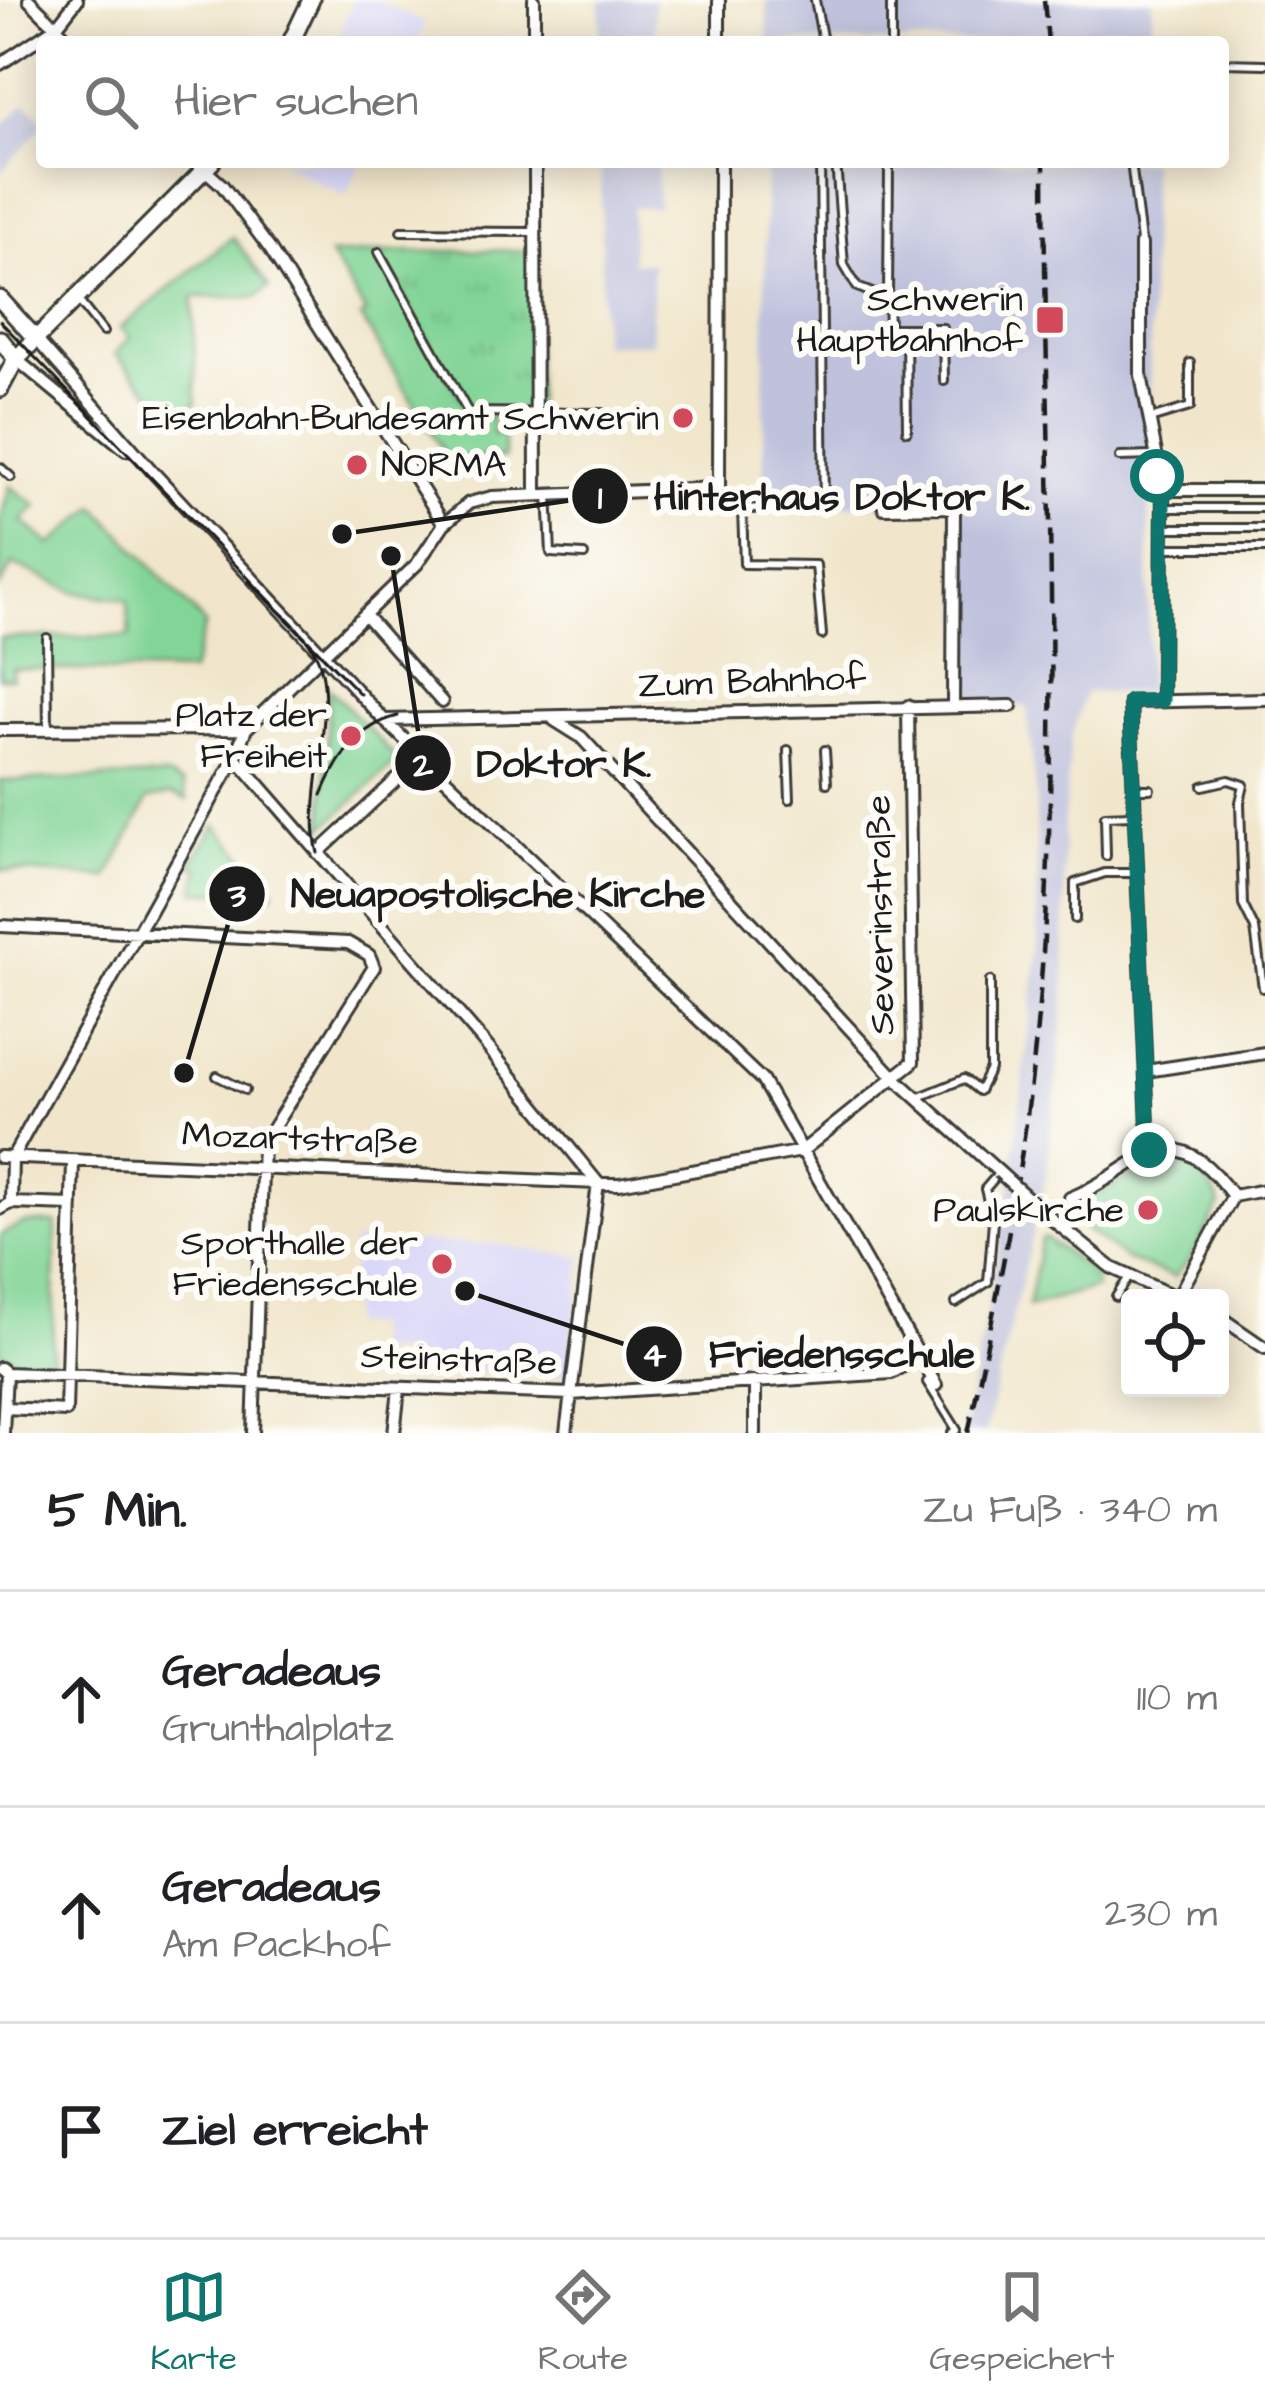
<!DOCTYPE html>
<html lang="de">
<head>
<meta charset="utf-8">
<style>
  body { margin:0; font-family:"Architects Daughter",sans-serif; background:#f6f6f6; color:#202124 }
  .controls { position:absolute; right:36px; bottom:36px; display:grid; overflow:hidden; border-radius:12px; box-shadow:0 6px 30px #0003 }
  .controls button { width:108px; height:108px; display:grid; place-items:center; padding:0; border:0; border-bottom:3px solid #e0e0e0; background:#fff; color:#202124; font:60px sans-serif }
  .stop { position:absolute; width:36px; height:36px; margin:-27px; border:9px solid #0f766e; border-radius:50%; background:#fff }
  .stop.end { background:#0f766e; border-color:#fff; box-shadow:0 3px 12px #0008 }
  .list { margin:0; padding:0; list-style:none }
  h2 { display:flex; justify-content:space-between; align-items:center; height:156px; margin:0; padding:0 48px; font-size:51px }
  h2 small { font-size:39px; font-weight:400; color:#757577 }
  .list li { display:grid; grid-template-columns:78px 1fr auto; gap:36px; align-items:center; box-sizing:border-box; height:216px; padding:0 48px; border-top:3px solid #e0e0e0 }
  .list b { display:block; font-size:45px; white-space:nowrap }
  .list p { margin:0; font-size:39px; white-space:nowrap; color:#757577 }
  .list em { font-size:39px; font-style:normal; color:#757577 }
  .icon { flex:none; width:66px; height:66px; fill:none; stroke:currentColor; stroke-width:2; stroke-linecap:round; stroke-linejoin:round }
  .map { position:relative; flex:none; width:1265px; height:1433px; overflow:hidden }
  .search { position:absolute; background:#fff; box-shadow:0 6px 30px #0003; left:36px; right:36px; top:36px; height:132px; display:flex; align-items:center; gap:30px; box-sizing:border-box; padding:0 42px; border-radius:12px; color:#757577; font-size:45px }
  .sheet { height:804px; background:#fff }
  nav { display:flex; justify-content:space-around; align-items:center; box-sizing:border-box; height:168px; border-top:3px solid #e0e0e0; background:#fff; font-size:33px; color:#757577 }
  nav a { display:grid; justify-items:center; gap:6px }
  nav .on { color:#0f766e }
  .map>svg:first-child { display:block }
</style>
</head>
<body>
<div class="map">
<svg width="1265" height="1433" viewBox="0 0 1265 1433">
  <defs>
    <pattern id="park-tufts" width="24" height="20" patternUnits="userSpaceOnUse" patternTransform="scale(3)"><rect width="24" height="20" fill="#83d597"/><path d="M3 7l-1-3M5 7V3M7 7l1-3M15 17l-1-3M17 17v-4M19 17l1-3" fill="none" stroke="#71b682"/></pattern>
  </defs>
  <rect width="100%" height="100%" fill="#fdfcf7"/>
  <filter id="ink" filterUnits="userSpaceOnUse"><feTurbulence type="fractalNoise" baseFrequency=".00833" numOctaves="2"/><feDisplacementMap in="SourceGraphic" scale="24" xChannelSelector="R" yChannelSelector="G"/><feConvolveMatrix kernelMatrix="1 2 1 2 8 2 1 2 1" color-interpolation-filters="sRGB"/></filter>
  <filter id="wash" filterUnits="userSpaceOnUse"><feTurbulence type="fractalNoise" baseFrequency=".004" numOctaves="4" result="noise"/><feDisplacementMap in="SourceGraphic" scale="48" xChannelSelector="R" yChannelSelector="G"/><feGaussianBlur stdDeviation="2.7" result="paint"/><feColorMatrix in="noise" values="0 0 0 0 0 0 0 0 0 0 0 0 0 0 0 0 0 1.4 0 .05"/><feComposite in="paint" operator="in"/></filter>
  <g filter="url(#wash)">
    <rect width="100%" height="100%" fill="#f1e6cb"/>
    <path fill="#d9d7f8" d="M 354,0 L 375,0 L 425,23 L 417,42 L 335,42 Z
      M 280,162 L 361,162 L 346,196 Z
      M 353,1241 L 492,1244 L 583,1257 L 567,1376 L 405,1367 L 405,1352 L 374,1351 L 374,1326 L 350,1325 Z"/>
    <path fill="#c0c2dd" d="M 600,0 L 654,0 L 655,42 L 600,42 Z
      M 767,0 L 1152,0 L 1152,42 L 767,42 Z
      M 26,103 L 42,119 L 42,127 L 0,173 L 0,127 Z
      M 601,162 L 657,162 L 658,207 L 632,208 L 632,263 L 652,263 L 652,343 L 602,344 Z
      M 766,162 L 1151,162 L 1148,692 L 1085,692 L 1071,738 L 1064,819 L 1065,999 L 1046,1178 L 985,1433 L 963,1433 L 1010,1192 L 1038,951 L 1036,800 L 1027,706 L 963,706 L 961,504 L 763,505 Z"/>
    <path fill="#83d597" stroke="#50785a" stroke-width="3" d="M 233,237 L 269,287 L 256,297 L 193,297 L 196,403 L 177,420 L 115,354 L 130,337 L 120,328 Z
      M 379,252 L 468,412 L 492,416 L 493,434 L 504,434 L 504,458 L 447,458 L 361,317 L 366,313 L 330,255 Z
      M 10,486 L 37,506 L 22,521 L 51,545 L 96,506 L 205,624 L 191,672 L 12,669 L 12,678 L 0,678 L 0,638 L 130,636 L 127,600 L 75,592 L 13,564 L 0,587 L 0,521 Z
      M 329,688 L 398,760 L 323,828 Z
      M 167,776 L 183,784 L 187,800 L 172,794 L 148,799 L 108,878 L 0,870 L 0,781 Z
      M 216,825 L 274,890 L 273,895 L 195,891 L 200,869 L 191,864 Z
      M 1164,1157 C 1187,1160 1213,1182 1220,1205 L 1190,1259 L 1174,1277 L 1125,1259 L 1055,1206 L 1101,1192 Z
      M 25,1223 L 56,1223 L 52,1361 L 16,1361 L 0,1351 L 0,1235 Z"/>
    <path fill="url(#park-tufts)" stroke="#50785a" stroke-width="3" d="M 535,250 L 536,415 L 468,412 L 379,252 Z
      M 1046,1238 L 1094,1273 L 1096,1288 L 1028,1307 L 1041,1239 Z"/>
  </g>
  <g filter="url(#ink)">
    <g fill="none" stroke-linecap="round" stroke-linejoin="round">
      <g stroke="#3c3a36" stroke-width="12">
        <path id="lane" d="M 815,0 L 823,42
          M 891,42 L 891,0
          M 1223,63 L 1265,64
          M 820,162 L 824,508
          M 836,162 L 844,265 L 857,287 L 888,299 L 889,328 L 943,328 L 944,381
          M 1131,162 L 1141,241
          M 401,231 L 535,232
          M 379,252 L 468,412 L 602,413
          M 888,299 L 889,162
          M 78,300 L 103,332
          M 906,329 L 907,431
          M 1150,419 L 1190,407 L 1190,363
          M 1120,457 L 1153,456
          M 0,467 L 11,477
          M 719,488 L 742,509 L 827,508
          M 548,493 L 551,553 L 584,555
          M 1163,508 L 1265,508
          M 742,509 L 744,564 L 816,565 L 822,635
          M 1163,528 L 1265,528
          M 1163,548 L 1265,548
          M 47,638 L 48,730
          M 788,750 L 790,799
          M 825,750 L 827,783
          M 1203,786 L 1229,780 L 1244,785 L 1240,802 L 1243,905 L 1255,929 L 1263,988
          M 1134,789 L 1150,789
          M 1106,856 L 1105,816 L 1132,815
          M 1075,919 L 1075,883 L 1105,873 L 1134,873
          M 217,1076 L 245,1090
          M 917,1098 L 964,1079 L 979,1091 L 990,1069 L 990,981
          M 1116,1297 L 1129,1277
          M 956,1303 L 988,1282 L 993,1221 L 985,1189 L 998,1174
          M 931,1379 L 927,1382 L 957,1430 L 952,1433"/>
      </g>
      <g stroke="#3c3a36" stroke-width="16">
        <path id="street" d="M 29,0 L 71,42
          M 719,0 L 719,42
          M 534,42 L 534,0
          M 0,64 L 56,27 L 77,0
          M 196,162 L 222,185 L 270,249 L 444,524
          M 535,162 L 536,492
          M 1141,244 L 1141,375 L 1163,490
          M 36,339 L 152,471 L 384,720 L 762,1080 L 936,1385
          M 16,359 L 126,450
          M 884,508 L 954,507 L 953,706
          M 365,615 L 442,702
          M 1162,701 L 1163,490 L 1265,490
          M 384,720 L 1011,706
          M 554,720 L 581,737 L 896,1079 L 999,1172
          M 0,730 L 246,729
          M 236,758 L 482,1040 L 598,1183 L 566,1433
          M 318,853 L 422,756
          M 0,926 L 348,943 L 369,955 L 374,967 L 263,1144 L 253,1433
          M 1146,1071 L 1265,1053
          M 1149,1150 L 1130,702 L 1265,699
          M 0,1157 L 619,1184 L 802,1151 L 913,1062 L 908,706
          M 1233,1196 L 1265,1190
          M 1070,1198 C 1142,1170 1165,1105 1233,1196 L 1177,1298
          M 11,1203 L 72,1205
          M 0,1209 L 11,1203 L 12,1158 L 231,765 L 246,729 L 417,564 L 444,524 L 469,503 L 492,497 L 719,488 L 720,162
          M 1043,1212 L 1112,1268 L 1178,1298
          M 1220,1317 L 1265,1348
          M 0,1368 L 6,1373 L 3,1433
          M 6,1373 L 571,1394 L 892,1373 L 917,1358
          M 5,1408 L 66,1411 L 73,1161
          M 394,1433 L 399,1389
          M 755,1433 L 755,1383"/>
      </g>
      <g stroke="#3c3a36" stroke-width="21">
        <path id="secondary" d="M 291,42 L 311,0
          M 0,299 L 36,339
          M 0,339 L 16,359
          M 0,389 L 16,359 L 212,162"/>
      </g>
      <use href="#lane" stroke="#fff" stroke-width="6"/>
      <use href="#street" stroke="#fff" stroke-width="10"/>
      <use href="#secondary" stroke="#fff" stroke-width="15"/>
      <path stroke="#1c1c1c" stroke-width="3" d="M 0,321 L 360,694 L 249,581 C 270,602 297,624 313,649 C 344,699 302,794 318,853
        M 322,795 C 337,758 358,726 398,716"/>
      <path stroke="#1c1c1c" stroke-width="4.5" stroke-dasharray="18 9" stroke-linecap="butt" d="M 1044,0 L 1048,42
        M 968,1433 C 996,1305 1022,1177 1035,1047 C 1065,754 1045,456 1044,162"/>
      <g stroke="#3c3a36" stroke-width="16" stroke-linecap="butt">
        <path id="street-bridge" d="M 999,1172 L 1043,1212"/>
      </g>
      <use href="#street-bridge" stroke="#fff" stroke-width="10"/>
    </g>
  </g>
  <g fill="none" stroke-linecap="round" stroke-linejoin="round" filter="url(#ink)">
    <path stroke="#0f766e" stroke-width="15" d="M 1149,1150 L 1130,701 L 1162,701 L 1163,490 L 1157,476"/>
  </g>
  <g fill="#d1495b" stroke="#fdfcf7" stroke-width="4.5">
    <rect x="1035" y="305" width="30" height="30" rx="6"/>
    <circle cx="683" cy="418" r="12"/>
    <circle cx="357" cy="465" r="12"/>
    <circle cx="351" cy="736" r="12"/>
    <circle cx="1148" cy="1210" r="12"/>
    <circle cx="442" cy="1264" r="12"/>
  </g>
  <g text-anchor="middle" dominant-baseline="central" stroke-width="12" stroke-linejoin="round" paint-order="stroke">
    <g font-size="36" fill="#1c1c1c" stroke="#fdfcf7" text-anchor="end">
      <text x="1023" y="299">Schwerin<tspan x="1023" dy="41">Hauptbahnhof</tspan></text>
      <text x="659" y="418">Eisenbahn-Bundesamt Schwerin</text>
      <text x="381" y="465" text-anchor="start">NORMA</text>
      <text x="327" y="715">Platz der<tspan x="327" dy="41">Freiheit</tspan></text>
      <text x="1124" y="1210">Paulskirche</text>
      <text x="418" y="1243">Sporthalle der<tspan x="418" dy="41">Friedensschule</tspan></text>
    </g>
    <g font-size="36" fill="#1c1c1c" stroke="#fdfcf7">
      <text transform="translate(752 682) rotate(-2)">Zum Bahnhof</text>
      <text transform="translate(881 915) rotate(-91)">Severinstraße</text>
      <text transform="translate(300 1139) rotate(2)">Mozartstraße</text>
      <text transform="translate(459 1360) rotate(2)">Steinstraße</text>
    </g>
  </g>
  <path fill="none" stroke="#1c1c1c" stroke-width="4.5" d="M342 534L600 496M391 556L423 763M184 1073L237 894M465 1291L654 1354"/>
  <g fill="#1c1c1c" stroke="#fdfcf7" stroke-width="4.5">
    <circle cx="342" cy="534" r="12"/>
    <circle cx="391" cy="556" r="12"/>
    <circle cx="184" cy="1073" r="12"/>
    <circle cx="465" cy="1291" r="12"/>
    <circle cx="600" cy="496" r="30"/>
    <circle cx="423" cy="763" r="30"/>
    <circle cx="237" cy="894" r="30"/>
    <circle cx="654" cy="1354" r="30"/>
  </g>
  <g font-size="36" text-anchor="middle" font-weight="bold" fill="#fff">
    <text x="600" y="509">1</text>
    <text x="423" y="776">2</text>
    <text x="237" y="906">3</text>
    <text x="654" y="1366">4</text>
  </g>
  <g font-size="39" text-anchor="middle" font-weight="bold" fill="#1c1c1c" stroke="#fdfcf7" stroke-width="12" stroke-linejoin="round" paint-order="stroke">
    <text x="842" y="510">Hinterhaus Doktor K.</text>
    <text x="564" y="777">Doktor K.</text>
    <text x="498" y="907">Neuapostolische Kirche</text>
    <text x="842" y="1367">Friedensschule</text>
  </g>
</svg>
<div class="controls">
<button><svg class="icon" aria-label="locate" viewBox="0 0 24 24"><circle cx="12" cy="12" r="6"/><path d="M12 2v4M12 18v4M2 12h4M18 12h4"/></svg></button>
</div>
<div class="stop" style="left:1157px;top:476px"></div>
<div class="stop end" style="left:1149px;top:1150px"></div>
<div class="search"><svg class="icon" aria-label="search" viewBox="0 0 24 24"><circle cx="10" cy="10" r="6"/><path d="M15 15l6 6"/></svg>Hier suchen</div>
</div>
<section class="sheet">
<h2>5 Min.<small>Zu Fuß · 340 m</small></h2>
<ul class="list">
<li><svg class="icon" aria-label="ahead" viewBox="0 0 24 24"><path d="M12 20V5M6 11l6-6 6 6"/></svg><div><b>Geradeaus</b><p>Grunthalplatz</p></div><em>110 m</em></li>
<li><svg class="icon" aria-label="ahead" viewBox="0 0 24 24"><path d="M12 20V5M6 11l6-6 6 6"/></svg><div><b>Geradeaus</b><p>Am Packhof</p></div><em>230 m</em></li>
<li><svg class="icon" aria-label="arrive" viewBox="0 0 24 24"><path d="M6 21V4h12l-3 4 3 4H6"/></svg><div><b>Ziel erreicht</b></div></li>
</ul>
</section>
<nav>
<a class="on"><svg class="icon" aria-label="map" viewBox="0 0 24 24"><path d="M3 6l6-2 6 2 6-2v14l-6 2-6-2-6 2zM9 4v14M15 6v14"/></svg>Karte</a>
<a><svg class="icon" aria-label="directions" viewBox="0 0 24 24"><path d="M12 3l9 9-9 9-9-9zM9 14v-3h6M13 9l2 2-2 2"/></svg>Route</a>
<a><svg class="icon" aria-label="saved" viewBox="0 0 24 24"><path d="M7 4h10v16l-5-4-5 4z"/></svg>Gespeichert</a>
</nav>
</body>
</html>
